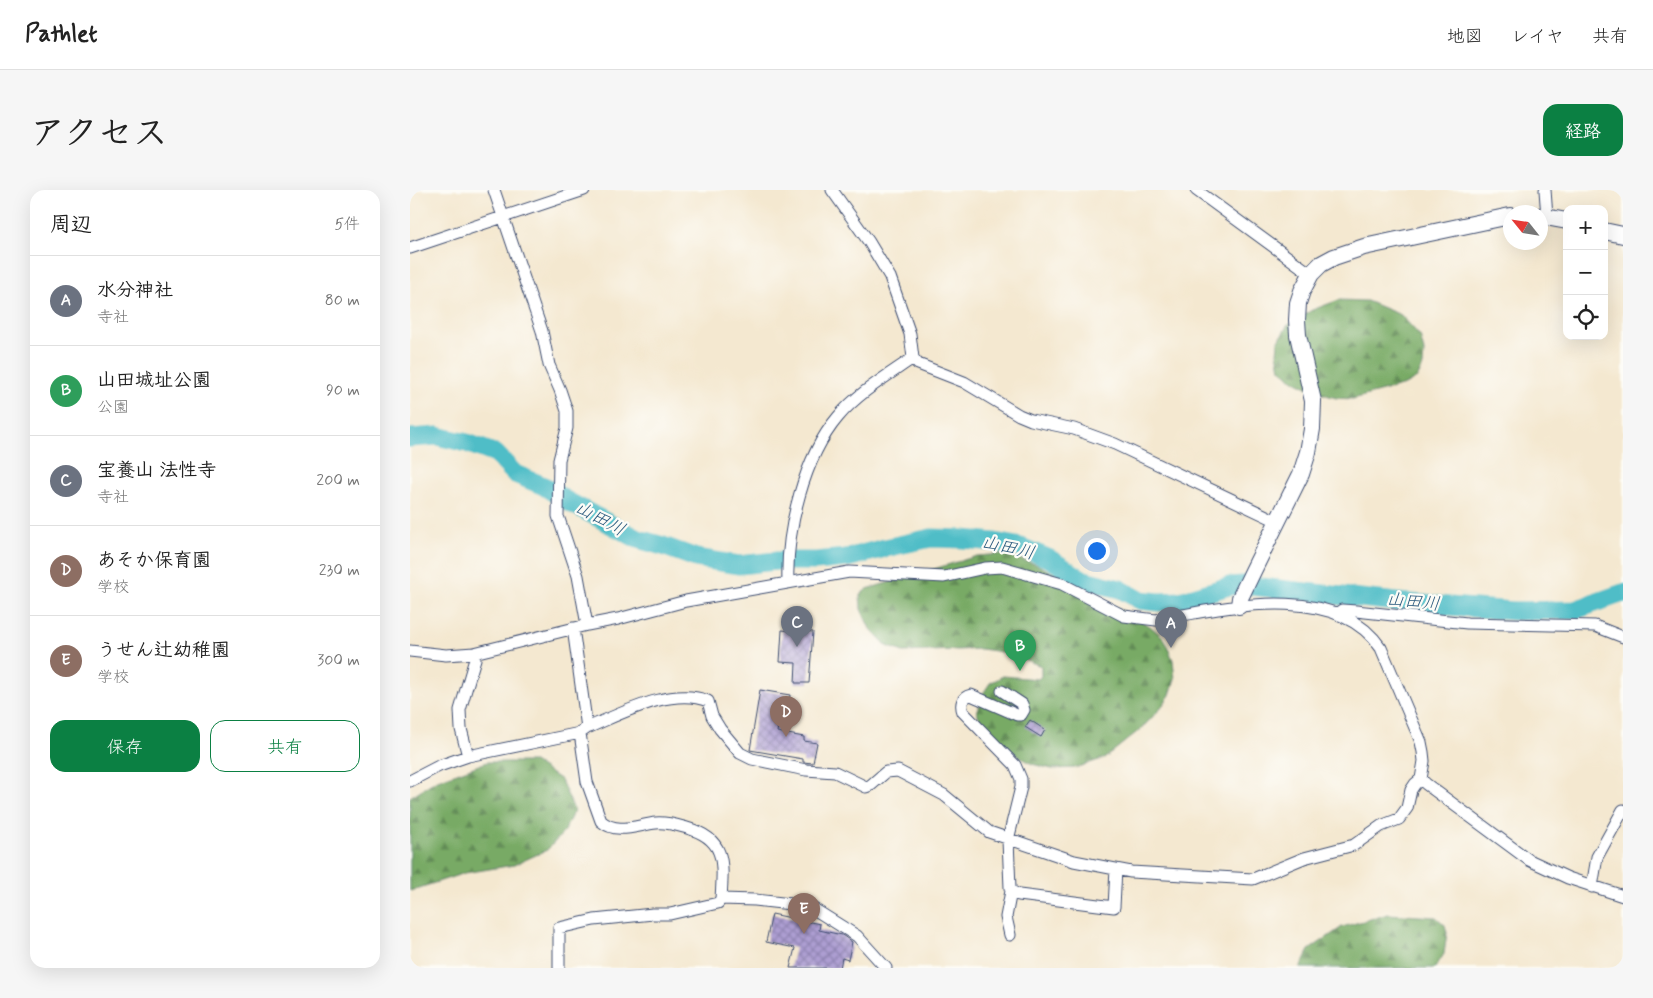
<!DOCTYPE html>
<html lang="ja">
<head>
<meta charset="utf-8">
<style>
  body { margin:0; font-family:Mynerve,"Klee One",sans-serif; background:#f6f6f6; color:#222 }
  .controls { position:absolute; right:15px; top:15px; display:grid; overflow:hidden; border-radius:10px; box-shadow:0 5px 20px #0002 }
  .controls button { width:45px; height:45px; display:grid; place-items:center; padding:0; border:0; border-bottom:1px solid #e0e0e0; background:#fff; color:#222; font:25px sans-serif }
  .compass { position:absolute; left:1093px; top:15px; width:45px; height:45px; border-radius:50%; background:#fff; box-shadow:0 5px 20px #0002; rotate:300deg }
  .you { position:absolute; left:686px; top:360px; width:18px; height:18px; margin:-12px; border:4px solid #fff; border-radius:50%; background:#1a73e8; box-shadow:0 0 0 8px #1a73e833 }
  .badge { display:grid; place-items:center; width:32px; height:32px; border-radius:50%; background:#0b8043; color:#fff; font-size:16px; font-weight:700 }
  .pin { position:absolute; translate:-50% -41px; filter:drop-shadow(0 1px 2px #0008) }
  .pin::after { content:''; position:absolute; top:26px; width:18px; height:15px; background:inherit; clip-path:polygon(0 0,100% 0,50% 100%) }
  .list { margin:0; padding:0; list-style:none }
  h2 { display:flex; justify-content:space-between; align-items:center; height:65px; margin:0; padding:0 20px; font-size:21px }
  h2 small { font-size:16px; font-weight:400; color:#767676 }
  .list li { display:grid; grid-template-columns:32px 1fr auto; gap:15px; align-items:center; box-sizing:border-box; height:90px; padding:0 20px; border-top:1px solid #e0e0e0 }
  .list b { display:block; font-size:19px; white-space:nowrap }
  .list p { margin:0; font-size:16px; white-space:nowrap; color:#767676 }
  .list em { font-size:16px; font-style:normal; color:#767676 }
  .actions { display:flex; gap:10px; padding:15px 20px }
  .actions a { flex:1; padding:11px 0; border:1px solid #0b8043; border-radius:15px; text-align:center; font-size:18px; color:#0b8043 }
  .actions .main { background:#0b8043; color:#fff }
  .icon { flex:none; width:28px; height:28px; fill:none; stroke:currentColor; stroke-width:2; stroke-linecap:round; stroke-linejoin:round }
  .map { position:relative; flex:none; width:1213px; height:778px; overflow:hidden; border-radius:15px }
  header { display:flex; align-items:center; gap:30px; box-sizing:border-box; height:70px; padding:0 25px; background:#fff; border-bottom:1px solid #e0e0e0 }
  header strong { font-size:24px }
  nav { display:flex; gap:28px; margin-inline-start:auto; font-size:18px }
  .intro { display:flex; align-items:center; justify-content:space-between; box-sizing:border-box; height:120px; padding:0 30px }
  h1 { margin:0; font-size:35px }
  .button { padding:12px 22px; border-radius:15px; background:#0b8043; color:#fff; font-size:18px; font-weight:700 }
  main { display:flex; gap:30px; padding:0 30px }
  aside { flex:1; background:#fff; border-radius:15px; box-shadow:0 5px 20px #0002 }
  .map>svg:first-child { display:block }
</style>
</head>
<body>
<header>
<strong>Pathlet</strong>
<nav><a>地図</a><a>レイヤ</a><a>共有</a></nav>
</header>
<div class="intro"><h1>アクセス</h1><a class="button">経路</a></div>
<main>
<aside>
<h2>周辺<small>5件</small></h2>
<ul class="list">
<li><span class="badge" style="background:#6b7280">A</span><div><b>水分神社</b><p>寺社</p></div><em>80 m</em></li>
<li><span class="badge" style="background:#2e9e5b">B</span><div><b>山田城址公園</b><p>公園</p></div><em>90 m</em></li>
<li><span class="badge" style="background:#6b7280">C</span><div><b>宝養山 法性寺</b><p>寺社</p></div><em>200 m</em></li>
<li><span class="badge" style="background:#8d6e63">D</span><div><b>あそか保育園</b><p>学校</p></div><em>230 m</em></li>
<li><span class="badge" style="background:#8d6e63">E</span><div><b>うせん辻幼稚園</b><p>学校</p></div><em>300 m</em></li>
</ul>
<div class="actions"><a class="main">保存</a><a>共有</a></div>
</aside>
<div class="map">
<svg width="1213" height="778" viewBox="0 0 1213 778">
  <defs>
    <pattern id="forest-firs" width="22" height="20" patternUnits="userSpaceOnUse" patternTransform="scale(1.25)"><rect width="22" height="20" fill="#78aa65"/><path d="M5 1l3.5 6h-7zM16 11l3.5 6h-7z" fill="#628b56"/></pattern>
    <pattern id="building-cross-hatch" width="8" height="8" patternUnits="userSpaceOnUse" patternTransform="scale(1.25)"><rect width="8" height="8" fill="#ad9ed2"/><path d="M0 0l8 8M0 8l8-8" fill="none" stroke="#8c81ae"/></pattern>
  </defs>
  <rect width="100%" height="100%" fill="#fdfcf7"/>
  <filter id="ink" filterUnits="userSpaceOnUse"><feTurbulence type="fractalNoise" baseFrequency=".02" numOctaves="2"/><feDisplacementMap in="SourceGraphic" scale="10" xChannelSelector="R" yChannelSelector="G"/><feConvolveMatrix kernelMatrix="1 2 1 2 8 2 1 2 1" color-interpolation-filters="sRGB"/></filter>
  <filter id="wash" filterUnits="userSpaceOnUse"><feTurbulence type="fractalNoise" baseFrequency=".0096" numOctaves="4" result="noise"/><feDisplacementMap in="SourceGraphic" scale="20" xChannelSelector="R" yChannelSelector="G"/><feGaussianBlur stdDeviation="1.12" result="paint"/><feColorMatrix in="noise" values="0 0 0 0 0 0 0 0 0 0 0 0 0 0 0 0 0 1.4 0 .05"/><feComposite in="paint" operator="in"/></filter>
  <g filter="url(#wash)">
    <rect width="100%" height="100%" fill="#f4e8d0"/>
    <path fill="url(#forest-firs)" stroke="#4a6c62" d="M 929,110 L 957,111 L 991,125 L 1010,146 L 1014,161 L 1013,176 L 1007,188 L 995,195 L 943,209 L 926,208 L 906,202 L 885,191 L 870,179 L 867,163 L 868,152 L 877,136 L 902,120 Z
      M 593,364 L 628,375 L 740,436 L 754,448 L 763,470 L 765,489 L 760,505 L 750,519 L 732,538 L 695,568 L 665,578 L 642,579 L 622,574 L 601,561 L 574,542 L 567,522 L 572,505 L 580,493 L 593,486 L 628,489 L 631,486 L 631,476 L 598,463 L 571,459 L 493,462 L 477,456 L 459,437 L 451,419 L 450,405 L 457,399 L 567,366 Z
      M 77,572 L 124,572 L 151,590 L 164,620 L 154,642 L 137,660 L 104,675 L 55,683 L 0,701 L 0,607 L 25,591 Z
      M 978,724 L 1026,727 L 1035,735 L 1037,743 L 1034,764 L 1025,778 L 890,778 L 899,760 L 932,737 Z"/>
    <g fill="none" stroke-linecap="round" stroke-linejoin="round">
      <path stroke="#4fbdc7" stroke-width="19" d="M 0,248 L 27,246 L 57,253 L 86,264 L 105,284 L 134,296 L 157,311 L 228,349 L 253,356 L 286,368 L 329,375 L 366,371 L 406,371 L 437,368 L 475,358 L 521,348 L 553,349 L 585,352 L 611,357 L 640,369 L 674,390 L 710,399 L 730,410 L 749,412 L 770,411 L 819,396 L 833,395 L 987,412 L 1104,421 L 1165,420 L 1213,403"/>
    </g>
    <g id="blocks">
      <path fill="url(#building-cross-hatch)" d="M 382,437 L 394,437 L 394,441 L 403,442 L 399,493 L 385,493 L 386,473 L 370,472 L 372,440 L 382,441 Z
        M 350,500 L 380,505 L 377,526 L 370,525 L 367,542 L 394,547 L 394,551 L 407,553 L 403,573 L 393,572 L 393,569 L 340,560 Z
        M 620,530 L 635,540 L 631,547 L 615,537 Z
        M 362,724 L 410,734 L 409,740 L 432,745 L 442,752 L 438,770 L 432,768 L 430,778 L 380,778 L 385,758 L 356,752 Z"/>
    </g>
  </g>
  <g filter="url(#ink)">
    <use href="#blocks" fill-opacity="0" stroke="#3c4b6f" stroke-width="1"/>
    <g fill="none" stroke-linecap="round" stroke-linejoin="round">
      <g stroke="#3c4b6f" stroke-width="13">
        <path id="street" d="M 84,0 L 132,141 L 139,175 L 150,200 L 157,221 L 157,238 L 149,270 L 148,326 L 168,386 L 177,435
          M 422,0 L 459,52 L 480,87 L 500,144 L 503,168 L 508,174 L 554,192 L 609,225 L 621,230 L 664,239 L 705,254 L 867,331
          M 786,0 L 901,84
          M 1135,0 L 1137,27
          M 0,58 L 174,0
          M 378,392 C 376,340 394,267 428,227 C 448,203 477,186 503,168
          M 928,423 L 932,420 L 946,421 L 1057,433 L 1185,436 L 1213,447
          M 163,438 L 177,538
          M 0,461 L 36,465 L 64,463 L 177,435 L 208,429 L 276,411 L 439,382 L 534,387 L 575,378 L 592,377 L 652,394 L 714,426 L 746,430 C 813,418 925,390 971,458 L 1011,552 L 1013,562 L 1014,571 L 1011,589 L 1005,594 L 1001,600 L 997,618 L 989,629 L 971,636 L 944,655 L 894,668 L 843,689 L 721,682 L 664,671 L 579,642 L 534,605 L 488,581 L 476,582 L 461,595 L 456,597 L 425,582 L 396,580 L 342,569 L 330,563 L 310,539 L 302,526 L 298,511 C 261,496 211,524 177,538 L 170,543 L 58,566 L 29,576 L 0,591
          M 592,501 L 612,514 L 614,520 L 611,525 L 607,525 L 561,505 C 552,507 550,514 553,522 L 605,575 L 611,589 L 611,597 L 598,650 L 600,698 L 601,701 L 609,705 L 704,717 L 706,679
          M 170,543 L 177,592 L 191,631 C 207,645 227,635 246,633 C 257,632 266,635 277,638 C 317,649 313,674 311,709 L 345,710 L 399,716 L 447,746 L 476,778
          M 58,566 L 51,539 L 50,520 L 65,469 L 64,463
          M 1011,589 L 1016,594 L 1119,670 L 1158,688 L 1213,706
          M 1182,697 L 1187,667 L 1213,620
          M 600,745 L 596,727 L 601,701
          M 149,778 L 149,738 L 184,730 L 243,724 L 260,724 L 308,713 L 311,709"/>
      </g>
      <g stroke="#3c4b6f" stroke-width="18">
        <path id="secondary" d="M 1130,26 L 1157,31
          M 1194,41 L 1213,45
          M 829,416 L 830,408 L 843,381 L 891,284 L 898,262 L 902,239 L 903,211 L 888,145 L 887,130 L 888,113 L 892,101 L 901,84 L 911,74 L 924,67 L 954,57 L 1100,26"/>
      </g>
      <use href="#street" stroke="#fff" stroke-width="11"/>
      <use href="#secondary" stroke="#fff" stroke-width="16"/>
    </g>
  </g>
  <g text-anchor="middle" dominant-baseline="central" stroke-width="4.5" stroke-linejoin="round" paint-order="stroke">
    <g font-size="18" font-style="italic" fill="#2b5a7e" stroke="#fdfcf7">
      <text transform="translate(190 329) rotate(28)">山田川</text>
      <text transform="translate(598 358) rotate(13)">山田川</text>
      <text transform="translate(1003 412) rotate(6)">山田川</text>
    </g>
  </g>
</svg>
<div class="controls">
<button>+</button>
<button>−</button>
<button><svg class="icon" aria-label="locate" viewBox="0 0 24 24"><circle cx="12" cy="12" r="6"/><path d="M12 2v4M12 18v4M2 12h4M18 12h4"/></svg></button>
</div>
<svg class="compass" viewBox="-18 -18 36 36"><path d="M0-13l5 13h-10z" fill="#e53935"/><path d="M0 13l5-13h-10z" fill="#767676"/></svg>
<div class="you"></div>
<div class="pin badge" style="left:761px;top:458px;background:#6b7280">A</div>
<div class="pin badge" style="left:610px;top:481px;background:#2e9e5b">B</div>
<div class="pin badge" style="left:387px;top:457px;background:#6b7280">C</div>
<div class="pin badge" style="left:376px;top:547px;background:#8d6e63">D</div>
<div class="pin badge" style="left:394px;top:744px;background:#8d6e63">E</div>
</div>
</main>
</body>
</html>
